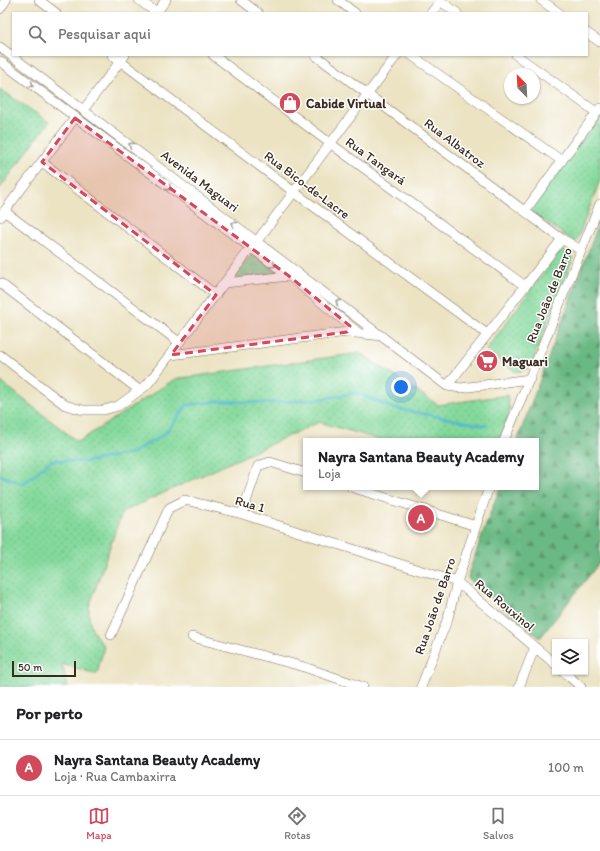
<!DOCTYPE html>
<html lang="pt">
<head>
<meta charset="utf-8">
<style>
  body { margin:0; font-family:Itim,sans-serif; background:#f2f2f2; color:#202124 }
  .controls { position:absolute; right:12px; bottom:12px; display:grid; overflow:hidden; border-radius:0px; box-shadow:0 1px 3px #0004 }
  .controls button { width:36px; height:36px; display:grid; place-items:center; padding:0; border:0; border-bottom:1px solid #e0e0e0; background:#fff; color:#202124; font:20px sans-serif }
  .compass { position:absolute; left:504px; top:68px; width:36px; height:36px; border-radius:50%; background:#fff; box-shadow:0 1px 3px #0004; rotate:336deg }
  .scale { position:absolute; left:12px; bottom:10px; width:64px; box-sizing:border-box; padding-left:4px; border:2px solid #3b2a1e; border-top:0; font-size:11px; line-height:14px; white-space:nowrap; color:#3b2a1e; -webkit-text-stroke:3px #fff; paint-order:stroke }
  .you { position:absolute; left:401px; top:387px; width:14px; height:14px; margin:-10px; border:3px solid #fff; border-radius:50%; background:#1a73e8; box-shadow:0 0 0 6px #1a73e833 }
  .badge { display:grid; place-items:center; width:26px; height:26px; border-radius:50%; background:#d1495b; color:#fff; font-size:13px; font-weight:700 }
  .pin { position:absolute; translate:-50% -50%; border:2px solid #fff; box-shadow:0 1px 4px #0006 }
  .popup { position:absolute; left:303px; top:438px; width:236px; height:52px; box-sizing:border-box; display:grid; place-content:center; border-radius:0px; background:#fff; filter:drop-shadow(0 1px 3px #0005); font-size:13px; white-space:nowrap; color:#757577 }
  .popup b { font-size:15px; color:#202124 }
  .popup::after { content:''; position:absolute; left:50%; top:100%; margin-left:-8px; border:8px solid transparent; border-top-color:#fff }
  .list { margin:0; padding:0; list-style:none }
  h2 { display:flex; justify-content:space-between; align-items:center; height:52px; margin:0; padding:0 16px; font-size:17px }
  h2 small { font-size:13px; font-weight:400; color:#757577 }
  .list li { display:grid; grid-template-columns:26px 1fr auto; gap:12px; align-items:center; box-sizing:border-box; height:56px; padding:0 16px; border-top:1px solid #e0e0e0 }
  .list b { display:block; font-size:15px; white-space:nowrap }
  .list p { margin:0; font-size:13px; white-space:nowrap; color:#757577 }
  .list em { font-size:13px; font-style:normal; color:#757577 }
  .icon { flex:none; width:22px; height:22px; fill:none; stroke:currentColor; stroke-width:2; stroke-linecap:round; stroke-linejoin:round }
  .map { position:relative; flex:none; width:600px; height:687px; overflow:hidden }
  .search { position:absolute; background:#fff; box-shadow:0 1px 3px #0004; left:12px; right:12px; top:12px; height:44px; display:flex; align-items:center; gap:10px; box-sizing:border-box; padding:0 14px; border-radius:0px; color:#757577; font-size:15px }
  .sheet { height:108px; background:#fff }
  nav { display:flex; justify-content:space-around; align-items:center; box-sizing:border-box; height:56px; border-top:1px solid #e0e0e0; background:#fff; font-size:11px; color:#757577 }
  nav a { display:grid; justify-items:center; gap:2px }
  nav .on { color:#d1495b }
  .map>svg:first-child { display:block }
</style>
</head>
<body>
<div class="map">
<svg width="600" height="687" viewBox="0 0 600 687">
  <defs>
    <pattern id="grass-dots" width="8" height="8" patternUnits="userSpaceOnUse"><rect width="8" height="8" fill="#84d99c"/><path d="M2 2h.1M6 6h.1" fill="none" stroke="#73ba86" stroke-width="1.8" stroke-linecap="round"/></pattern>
    <pattern id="forest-firs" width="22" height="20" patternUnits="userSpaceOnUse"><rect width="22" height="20" fill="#6bb984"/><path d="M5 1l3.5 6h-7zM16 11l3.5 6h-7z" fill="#59976b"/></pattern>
    <pattern id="park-crowns" width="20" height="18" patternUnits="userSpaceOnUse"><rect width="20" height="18" fill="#84d99c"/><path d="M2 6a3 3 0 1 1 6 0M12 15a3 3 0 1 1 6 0" fill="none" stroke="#73ba86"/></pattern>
  </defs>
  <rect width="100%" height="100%" fill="#fff"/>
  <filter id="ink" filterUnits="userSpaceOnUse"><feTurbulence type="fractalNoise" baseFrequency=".025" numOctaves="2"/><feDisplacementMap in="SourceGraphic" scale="8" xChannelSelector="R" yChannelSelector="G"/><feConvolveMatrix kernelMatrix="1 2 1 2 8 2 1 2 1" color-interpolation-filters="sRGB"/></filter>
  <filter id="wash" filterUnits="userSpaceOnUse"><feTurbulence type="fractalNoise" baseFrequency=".012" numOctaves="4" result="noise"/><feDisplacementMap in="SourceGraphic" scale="16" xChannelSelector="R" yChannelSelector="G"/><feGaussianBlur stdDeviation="0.9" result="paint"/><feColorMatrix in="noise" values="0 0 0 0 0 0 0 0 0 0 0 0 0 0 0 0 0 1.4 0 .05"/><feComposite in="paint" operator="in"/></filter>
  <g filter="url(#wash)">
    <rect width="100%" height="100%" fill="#ece3c3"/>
    <path fill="url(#grass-dots)" stroke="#60825d" d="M 0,89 L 49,122 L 0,188 Z
      M 600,117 L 600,180 L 576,243 L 532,212 L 532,206 Z
      M 562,250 L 568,252 L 573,258 L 530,368 L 516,372 L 486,350 L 559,252 Z
      M 360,353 L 438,405 L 507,395 L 510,411 L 499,441 L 384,441 L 319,422 L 122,512 L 89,607 C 88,624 93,634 104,646 L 97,674 L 62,664 L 68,687 L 0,687 L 0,381 L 78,442 L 175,379 Z"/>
    <path fill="url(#forest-firs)" stroke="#537251" d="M 600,220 L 600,562 L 540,638 L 472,583 L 468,578 L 469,571 L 500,487 L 536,487 L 536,441 L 517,441 Z"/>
    <path fill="url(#park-crowns)" stroke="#60825d" d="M 252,254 L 282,274 L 233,278 Z"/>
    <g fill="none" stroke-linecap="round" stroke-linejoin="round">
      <path stroke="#50b9ce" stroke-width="2.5" d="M 0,475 L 23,484 L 52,460 L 85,462 L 132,453 L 165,434 L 187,405 L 221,401 L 267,403 L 320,399 L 357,393 L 393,408 L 487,426"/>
    </g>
  </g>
  <g filter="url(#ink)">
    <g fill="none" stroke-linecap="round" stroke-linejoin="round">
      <g stroke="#796b58" stroke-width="10">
        <path id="minor" d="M 39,0 L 56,13
          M 139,0 L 157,13
          M 241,0 L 258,13
          M 338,0 L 355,13
          M 439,0 L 457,13
          M 541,0 L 559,13
          M 0,9 L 6,0
          M 156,13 L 166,0
          M 431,13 L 442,0
          M 587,33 L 600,42
          M 0,47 L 447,386 L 461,388 L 530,379
          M 112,55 L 294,192 L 487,334
          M 213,55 L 331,144 L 525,286
          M 315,55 L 562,239 L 581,250
          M 411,55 L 562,161
          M 516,55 L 596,112
          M 0,61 L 289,276 L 360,334
          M 84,109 L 125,55
          M 42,162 L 216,295
          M 4,211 L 179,342
          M 525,211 L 600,108
          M 0,217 L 75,118
          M 257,241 L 397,55
          M 0,283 L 139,390
          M 225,283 L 289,276
          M 0,355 L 65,405 L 83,410 L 104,410 L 118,406 L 147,385 L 250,249
          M 171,355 L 347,332 L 382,336
          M 447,386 L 562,239
          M 504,441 L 600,204
          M 351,487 L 476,526
          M 242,514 L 258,466 L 270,462 L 306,473
          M 111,635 L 169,508 L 185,500 L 242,514 L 457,582 L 555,664
          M 192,637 L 301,666 L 363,687
          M 564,672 L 581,687
          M 421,687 L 448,618 L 457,582 L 489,487
          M 519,687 L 535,647"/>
      </g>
      <use href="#minor" stroke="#fff" stroke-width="9"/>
    </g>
    <defs><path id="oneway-chevron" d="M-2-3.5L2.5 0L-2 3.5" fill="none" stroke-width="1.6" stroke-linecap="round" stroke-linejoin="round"/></defs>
    <g stroke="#a79f9a">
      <use href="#oneway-chevron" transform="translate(31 85) rotate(37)"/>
      <use href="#oneway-chevron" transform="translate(131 145) rotate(-143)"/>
      <use href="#oneway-chevron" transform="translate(169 188) rotate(37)"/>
      <use href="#oneway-chevron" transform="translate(234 224) rotate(-143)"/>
      <use href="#oneway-chevron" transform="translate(273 265) rotate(35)"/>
      <use href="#oneway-chevron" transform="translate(338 302) rotate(-143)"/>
    </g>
  </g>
  <path fill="#d1495b" fill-opacity="0.2" stroke="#d1495b" stroke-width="3" stroke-dasharray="8 5" stroke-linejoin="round" d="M 75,118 L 289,276 L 350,326 L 347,332 L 171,355 L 216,295 L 42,162 Z"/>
  <defs>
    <g id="shop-disc" transform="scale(1.15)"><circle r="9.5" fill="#d1495b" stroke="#fff"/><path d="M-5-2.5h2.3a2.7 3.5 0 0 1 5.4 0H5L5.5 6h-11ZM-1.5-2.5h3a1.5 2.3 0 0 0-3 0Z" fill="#fff"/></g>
    <g id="supermarket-disc" transform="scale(1.15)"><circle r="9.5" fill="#d1495b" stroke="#fff"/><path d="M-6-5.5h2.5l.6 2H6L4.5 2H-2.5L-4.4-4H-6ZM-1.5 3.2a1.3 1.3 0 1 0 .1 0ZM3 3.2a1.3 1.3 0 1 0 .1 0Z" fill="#fff"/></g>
  </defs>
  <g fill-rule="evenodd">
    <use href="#shop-disc" x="290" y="103"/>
    <use href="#supermarket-disc" x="487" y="361"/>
  </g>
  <g text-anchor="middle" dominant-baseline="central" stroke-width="3" stroke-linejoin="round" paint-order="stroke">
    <g font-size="13" font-weight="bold" fill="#3b2a1e" stroke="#fff" text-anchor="start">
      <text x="306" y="103">Cabide Virtual</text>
      <text x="502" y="361">Maguari</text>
    </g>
    <g font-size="13" fill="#3b2a1e" stroke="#fff">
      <text transform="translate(455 143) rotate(37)">Rua Albatroz</text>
      <text transform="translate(376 161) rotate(36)">Rua Tangará</text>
      <text transform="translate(200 181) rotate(37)">Avenida Maguari</text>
      <text transform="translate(307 185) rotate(37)">Rua Bico-de-Lacre</text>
      <text transform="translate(549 295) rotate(-68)">Rua João de Barro</text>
      <text transform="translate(250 504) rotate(16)">Rua 1</text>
      <text transform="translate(505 605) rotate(40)">Rua Rouxinol</text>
      <text transform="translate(435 606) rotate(-71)">Rua João de Barro</text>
    </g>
  </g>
</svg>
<div class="controls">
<button><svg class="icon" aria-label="layers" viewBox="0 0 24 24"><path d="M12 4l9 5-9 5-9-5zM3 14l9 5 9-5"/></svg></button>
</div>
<svg class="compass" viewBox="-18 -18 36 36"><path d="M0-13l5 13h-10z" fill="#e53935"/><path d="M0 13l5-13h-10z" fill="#757577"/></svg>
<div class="scale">50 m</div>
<div class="you"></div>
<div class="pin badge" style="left:421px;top:518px">A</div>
<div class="popup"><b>Nayra Santana Beauty Academy</b>Loja</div>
<div class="search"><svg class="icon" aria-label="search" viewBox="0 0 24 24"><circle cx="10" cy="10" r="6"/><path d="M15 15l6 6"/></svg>Pesquisar aqui</div>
</div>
<section class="sheet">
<h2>Por perto<small></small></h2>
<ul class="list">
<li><span class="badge">A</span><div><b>Nayra Santana Beauty Academy</b><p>Loja · Rua Cambaxirra</p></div><em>100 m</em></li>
</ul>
</section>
<nav>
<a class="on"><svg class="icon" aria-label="map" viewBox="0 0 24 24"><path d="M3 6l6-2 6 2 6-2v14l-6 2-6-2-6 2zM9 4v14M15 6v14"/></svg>Mapa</a>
<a><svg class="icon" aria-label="directions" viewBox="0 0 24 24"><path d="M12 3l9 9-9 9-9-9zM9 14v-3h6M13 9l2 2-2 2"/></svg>Rotas</a>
<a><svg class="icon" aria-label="saved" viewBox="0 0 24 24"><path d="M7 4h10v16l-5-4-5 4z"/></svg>Salvos</a>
</nav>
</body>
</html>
